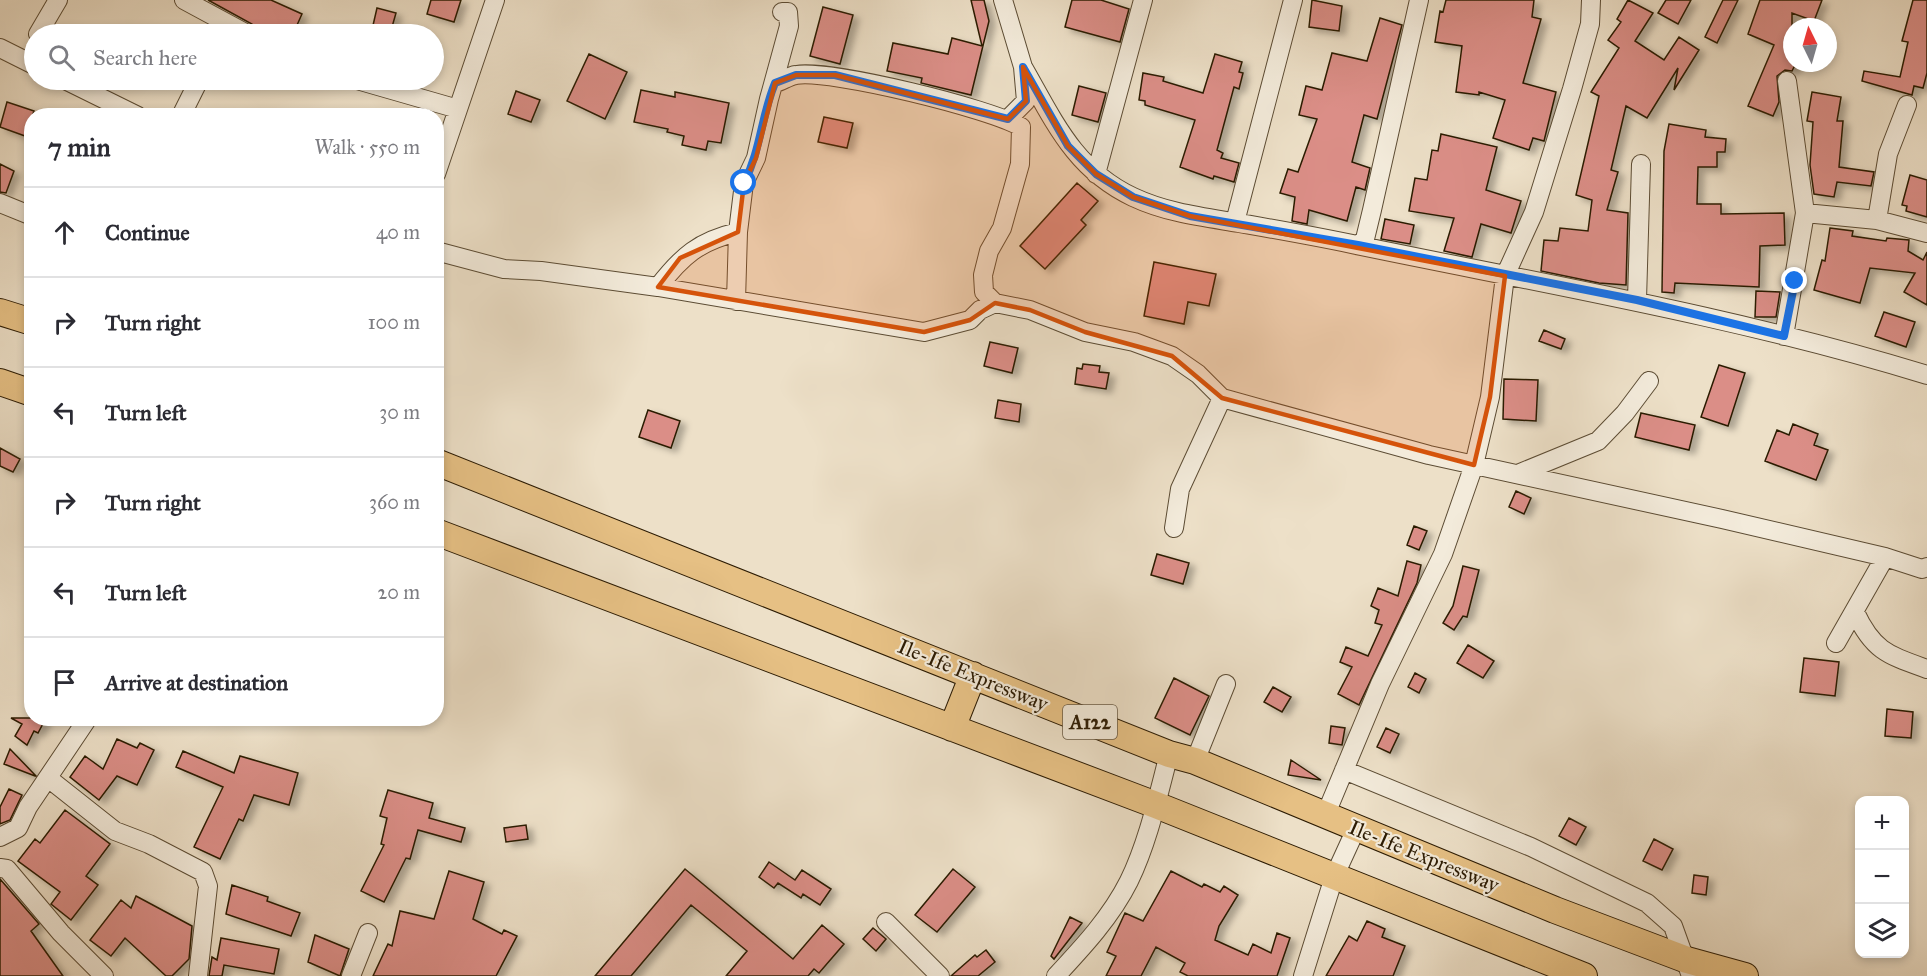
<!DOCTYPE html>
<html lang="en">
<head>
<meta charset="utf-8">
<style>
  body { margin:0; font-family:"IM FELL Great Primer",serif; background:#f2f2f3; color:#2b2b33 }
  .controls { position:absolute; right:18px; bottom:18px; display:grid; overflow:hidden; border-radius:12px; box-shadow:0 3px 9px #0003 }
  .controls button { width:54px; height:54px; display:grid; place-items:center; padding:0; border:0; border-bottom:2px solid #e1e1e2; background:#fff; color:#2b2b33; font:30px sans-serif }
  .compass { position:absolute; left:1783px; top:18px; width:54px; height:54px; border-radius:50%; background:#fff; box-shadow:0 3px 9px #0003; rotate:355deg }
  .stop { position:absolute; width:18px; height:18px; margin:-14px; border:4px solid #1a73e8; border-radius:50%; background:#fff }
  .stop.end { background:#1a73e8; border-color:#fff; box-shadow:0 2px 6px #0008 }
  .list { margin:0; padding:0; list-style:none }
  h2 { display:flex; justify-content:space-between; align-items:center; height:78px; margin:0; padding:0 24px; font-size:26px }
  h2 small { font-size:20px; font-weight:400; color:#7c7c81 }
  .list li { display:grid; grid-template-columns:39px 1fr auto; gap:18px; align-items:center; box-sizing:border-box; height:90px; padding:0 24px; border-top:2px solid #e1e1e2 }
  .list b { display:block; font-size:22px; white-space:nowrap }
  .list em { font-size:20px; font-style:normal; color:#7c7c81 }
  .icon { flex:none; width:33px; height:33px; fill:none; stroke:currentColor; stroke-width:2; stroke-linecap:round; stroke-linejoin:round }
  .map { position:relative; flex:none; width:1927px; height:976px; overflow:hidden }
  .search { position:absolute; background:#fff; box-shadow:0 3px 9px #0003; left:24px; top:24px; width:420px; height:66px; display:flex; align-items:center; gap:15px; box-sizing:border-box; padding:0 21px; border-radius:33px; color:#7c7c81; font-size:22px }
  .panel { position:absolute; background:#fff; box-shadow:0 3px 9px #0003; left:24px; top:108px; width:420px; height:618px; border-radius:24px }
  .map>svg:first-child { display:block }
</style>
</head>
<body>
<div class="map">
<svg width="1927" height="976" viewBox="0 0 1927 976">
  <defs>
    <filter id="shadow"><feDropShadow dx="6" dy="4" stdDeviation="3" flood-color="#0004"/></filter>
  </defs>
  <rect width="100%" height="100%" fill="#ede0c8"/>
  <filter id="stains"><feTurbulence type="fractalNoise" baseFrequency=".00333" numOctaves="4"/><feColorMatrix values="0 0 0 0 .2 0 0 0 0 .09 0 0 0 0 .02 0 0 0 .5 -.17"/></filter>
  <radialGradient id="worn" r=".72"><stop offset=".6" stop-color="#630" stop-opacity="0"/><stop offset="1" stop-color="#630" stop-opacity=".3"/></radialGradient>
  <path fill="#db8e87" stroke="#2c1b03" stroke-width="1.5" filter="url(#shadow)" d="M 208,0 L 271,0 L 302,14 L 293,34 L 283,34 L 260,25 L 257,30 L 252,24 Z
    M 431,0 L 461,0 L 454,22 L 427,14 Z
    M 971,0 L 984,0 L 989,21 L 971,95 L 921,83 L 922,78 L 887,71 L 893,43 L 948,54 L 952,38 L 982,46 Z
    M 1072,0 L 1101,0 L 1129,9 L 1120,42 L 1065,27 Z
    M 1312,0 L 1342,6 L 1339,31 L 1309,27 Z
    M 1446,0 L 1534,0 L 1532,17 L 1541,19 L 1523,83 L 1556,92 L 1544,141 L 1533,138 L 1529,150 L 1493,138 L 1505,100 L 1479,92 L 1479,95 L 1456,92 L 1462,46 L 1435,42 L 1440,11 L 1443,12 Z
    M 1628,0 L 1653,13 L 1635,41 L 1664,60 L 1679,37 L 1699,50 L 1674,90 L 1678,68 L 1647,118 L 1626,106 L 1611,170 L 1618,172 L 1607,210 L 1628,213 L 1626,285 L 1599,283 L 1541,271 L 1544,240 L 1558,241 L 1560,228 L 1588,231 L 1592,200 L 1576,195 L 1599,96 L 1591,92 L 1619,48 L 1608,40 L 1621,22 L 1617,19 Z
    M 1666,0 L 1691,0 L 1678,24 L 1658,13 Z
    M 1723,0 L 1738,0 L 1717,43 L 1705,37 Z
    M 1760,0 L 1822,0 L 1814,21 L 1792,13 L 1792,63 L 1796,63 L 1792,71 L 1785,70 L 1777,76 L 1779,102 L 1773,116 L 1748,106 L 1774,45 L 1748,34 Z
    M 1913,0 L 1927,0 L 1927,73 L 1923,88 L 1914,86 L 1912,95 L 1862,81 L 1864,71 L 1900,77 L 1908,42 L 1902,41 Z
    M 823,7 L 853,15 L 840,64 L 810,56 Z
    M 377,8 L 396,13 L 390,34 L 371,34 Z
    M 1380,18 L 1402,25 L 1377,119 L 1364,115 L 1352,162 L 1370,168 L 1365,190 L 1356,187 L 1347,221 L 1309,210 L 1307,224 L 1292,221 L 1295,197 L 1280,193 L 1288,169 L 1298,172 L 1317,119 L 1299,115 L 1306,86 L 1322,90 L 1332,53 L 1367,61 Z
    M 589,54 L 627,72 L 605,119 L 567,101 Z
    M 1215,54 L 1242,62 L 1239,72 L 1243,73 L 1239,89 L 1234,87 L 1217,150 L 1223,153 L 1221,158 L 1239,163 L 1234,182 L 1214,176 L 1213,179 L 1180,167 L 1195,120 L 1145,105 L 1145,101 L 1139,100 L 1143,73 L 1164,77 L 1163,81 L 1203,93 Z
    M 1079,86 L 1106,93 L 1098,122 L 1072,115 Z
    M 641,90 L 675,97 L 675,92 L 729,103 L 721,143 L 708,141 L 706,150 L 682,145 L 684,136 L 667,132 L 668,129 L 634,122 Z
    M 516,91 L 540,100 L 531,122 L 508,114 Z
    M 1812,92 L 1841,97 L 1837,121 L 1843,121 L 1839,167 L 1874,172 L 1871,186 L 1837,182 L 1834,197 L 1814,194 L 1810,165 L 1813,122 L 1807,121 Z
    M 7,102 L 34,111 L 25,136 L 0,127 Z
    M 824,117 L 853,123 L 847,148 L 818,142 Z
    M 1669,124 L 1706,130 L 1705,137 L 1726,139 L 1725,152 L 1717,152 L 1717,167 L 1698,167 L 1697,204 L 1721,204 L 1721,214 L 1784,213 L 1785,245 L 1760,246 L 1759,287 L 1675,283 L 1674,293 L 1662,292 L 1664,151 Z
    M 1441,134 L 1497,147 L 1486,190 L 1521,201 L 1511,233 L 1481,224 L 1472,257 L 1444,251 L 1454,218 L 1409,211 L 1415,178 L 1427,180 L 1432,150 L 1438,151 Z
    M 0,164 L 14,171 L 6,193 L 0,192 Z
    M 1910,175 L 1927,180 L 1927,217 L 1906,211 L 1907,206 L 1902,205 Z
    M 1077,183 L 1098,201 L 1081,220 L 1086,225 L 1045,269 L 1020,246 Z
    M 1385,219 L 1414,225 L 1410,244 L 1381,239 Z
    M 1830,228 L 1853,231 L 1852,236 L 1886,241 L 1887,238 L 1909,240 L 1908,251 L 1923,260 L 1927,252 L 1927,305 L 1904,292 L 1915,273 L 1870,268 L 1860,303 L 1814,290 L 1822,260 L 1825,261 Z
    M 1154,262 L 1216,274 L 1209,306 L 1188,302 L 1184,324 L 1144,316 Z
    M 1756,291 L 1780,292 L 1776,317 L 1755,317 Z
    M 1884,312 L 1915,322 L 1906,347 L 1875,336 Z
    M 1544,330 L 1565,339 L 1561,349 L 1539,341 Z
    M 990,342 L 1018,348 L 1012,373 L 984,366 Z
    M 1083,364 L 1100,366 L 1099,372 L 1109,373 L 1106,389 L 1075,384 L 1077,368 L 1082,369 Z
    M 1719,365 L 1745,373 L 1728,426 L 1701,417 Z
    M 1504,379 L 1538,380 L 1536,421 L 1503,419 Z
    M 998,400 L 1021,404 L 1019,422 L 995,418 Z
    M 648,410 L 680,421 L 671,448 L 639,437 Z
    M 1641,413 L 1695,425 L 1689,450 L 1635,437 Z
    M 1793,424 L 1818,434 L 1814,445 L 1828,450 L 1816,480 L 1765,461 L 1777,430 L 1789,435 Z
    M 0,448 L 20,459 L 13,472 L 0,466 Z
    M 1516,491 L 1531,498 L 1524,514 L 1509,507 Z
    M 1414,526 L 1427,531 L 1419,550 L 1407,545 Z
    M 1157,554 L 1189,563 L 1183,584 L 1151,575 Z
    M 1407,561 L 1421,565 L 1417,583 L 1359,705 L 1338,694 L 1352,667 L 1340,662 L 1346,647 L 1368,656 L 1382,625 L 1375,623 L 1379,610 L 1371,606 L 1378,588 L 1398,596 Z
    M 1463,566 L 1479,570 L 1467,617 L 1463,616 L 1454,630 L 1443,623 L 1453,606 Z
    M 1468,645 L 1494,661 L 1483,678 L 1457,663 Z
    M 1804,658 L 1839,662 L 1835,696 L 1800,692 Z
    M 1415,673 L 1426,679 L 1419,693 L 1408,687 Z
    M 1174,678 L 1209,696 L 1190,735 L 1155,718 Z
    M 1273,687 L 1291,697 L 1282,712 L 1264,702 Z
    M 1887,709 L 1913,712 L 1911,738 L 1885,736 Z
    M 11,718 L 46,718 L 38,733 L 34,731 L 27,745 L 15,736 L 22,724 Z
    M 1331,726 L 1345,728 L 1342,745 L 1329,743 Z
    M 1386,728 L 1399,734 L 1390,753 L 1377,747 Z
    M 117,739 L 137,748 L 140,743 L 154,750 L 137,785 L 117,776 L 99,800 L 70,777 L 85,756 L 103,769 Z
    M 10,749 L 36,776 L 35,776 L 4,764 Z
    M 183,751 L 234,773 L 240,756 L 298,773 L 289,805 L 254,795 L 243,821 L 239,819 L 220,859 L 194,847 L 223,787 L 176,767 Z
    M 1291,760 L 1321,780 L 1288,775 Z
    M 9,789 L 22,795 L 10,820 L 0,824 L 0,807 Z
    M 388,790 L 433,803 L 429,818 L 465,828 L 461,842 L 418,830 L 410,859 L 406,858 L 384,902 L 361,891 L 384,845 L 381,844 L 387,818 L 380,816 Z
    M 65,810 L 110,844 L 86,876 L 98,885 L 71,920 L 51,904 L 60,892 L 18,861 L 35,839 L 40,843 Z
    M 1569,818 L 1586,827 L 1576,845 L 1559,836 Z
    M 526,825 L 528,839 L 506,842 L 504,828 Z
    M 1654,839 L 1673,849 L 1662,870 L 1643,861 Z
    M 769,862 L 795,880 L 802,870 L 831,889 L 820,905 L 803,894 L 801,898 L 778,883 L 774,888 L 759,877 Z
    M 685,869 L 793,959 L 822,925 L 844,944 L 819,973 L 814,969 L 808,976 L 726,976 L 747,951 L 691,905 L 631,976 L 595,976 Z
    M 953,869 L 975,887 L 937,932 L 915,915 Z
    M 449,871 L 484,882 L 473,919 L 502,934 L 504,930 L 517,936 L 496,976 L 373,976 L 388,944 L 392,946 L 400,911 L 434,919 Z
    M 1171,871 L 1202,887 L 1204,884 L 1220,892 L 1224,886 L 1238,895 L 1219,926 L 1215,940 L 1248,955 L 1253,944 L 1271,953 L 1277,933 L 1290,938 L 1277,976 L 1188,976 L 1180,972 L 1185,963 L 1156,947 L 1141,976 L 1106,976 L 1116,956 L 1107,952 L 1125,913 L 1143,921 Z
    M 1694,875 L 1708,877 L 1706,895 L 1692,893 Z
    M 0,879 L 39,924 L 31,931 L 63,976 L 0,976 Z
    M 232,885 L 268,897 L 267,901 L 300,913 L 291,936 L 226,914 Z
    M 136,896 L 192,926 L 189,959 L 172,976 L 166,976 L 125,938 L 111,956 L 90,940 L 121,900 L 131,908 Z
    M 1070,917 L 1082,923 L 1054,959 L 1051,956 Z
    M 1367,921 L 1385,929 L 1382,937 L 1405,946 L 1393,976 L 1326,976 L 1349,936 L 1357,941 Z
    M 873,928 L 886,939 L 876,951 L 863,939 Z
    M 315,935 L 349,949 L 340,976 L 308,962 Z
    M 221,938 L 279,949 L 274,974 L 224,965 L 222,976 L 209,976 L 212,957 L 217,960 Z
    M 986,950 L 995,962 L 978,976 L 951,976 L 975,955 L 977,957 Z"/>
  <g fill="none" stroke-linecap="round" stroke-linejoin="round">
    <g stroke="#5c4c34" stroke-width="20">
      <path id="minor" d="M 184,0 L 247,34
        M 1003,0 L 1023,67 L 1026,101 L 1008,119
        M 38,34 L 58,0
        M 0,48 L 34,65
        M 1023,67 C 1054,121 1074,169 1133,197 C 1167,213 1203,217 1239,223 C 1279,230 1320,237 1361,246 C 1550,285 1742,318 1927,375
        M 65,80 L 138,116
        M 357,80 L 458,109
        M 775,83 C 782,81 789,76 796,75 C 830,69 992,109 1021,127 L 1020,164 L 1002,228 L 989,251 L 983,275 L 984,292 L 995,303
        M 181,116 L 199,80
        M 436,174 L 495,0
        M 1096,174 L 1143,0
        M 0,203 L 32,216
        M 1805,213 L 1877,220 L 1927,233
        M 1877,220 L 1888,154 L 1907,105
        M 1235,222 L 1293,0
        M 738,232 L 744,183 L 756,158 L 769,99 L 789,26 L 788,12 L 782,12
        M 1358,245 L 1365,239 L 1372,210 L 1419,0
        M 436,251 L 504,269 L 541,271 L 658,287 L 924,332 L 970,320 L 980,310 L 995,303 L 1030,310 L 1085,332 L 1134,342 L 1172,356 L 1198,374 L 1222,398 L 1429,455 L 1722,519 L 1885,557 L 1922,569 L 1927,567
        M 658,287 C 682,256 699,241 738,232 L 736,301
        M 1637,300 L 1641,164
        M 1784,336 L 1805,213 L 1787,81
        M 1520,473 L 1598,441 L 1625,413 L 1649,381
        M 1174,528 L 1180,489 L 1222,398
        M 1855,612 C 1873,651 1888,655 1927,669
        M 1836,643 L 1885,557
        M 1195,761 L 1226,684
        M 1344,770 L 1531,847 L 1647,903 L 1673,926 L 1691,976
        M 48,778 L 115,831 L 149,844 L 203,872 L 208,886 L 198,976
        M 1325,816 L 1380,684 L 1443,554 L 1474,465 L 1490,397 L 1505,276 L 1534,212 L 1572,89 L 1590,24 L 1591,0
        M 0,837 L 18,828 L 28,807 L 88,718
        M 0,868 L 7,869 L 61,933 L 104,976
        M 886,922 L 940,976
        M 351,976 L 368,933
        M 1056,976 C 1083,947 1111,917 1129,881 C 1148,842 1158,796 1169,754
        M 1303,976 L 1334,877 L 1356,829"/>
    </g>
    <g stroke="#2c1b03" stroke-width="28">
      <path id="highway" d="M 0,312 L 32,322
        M 0,382 L 32,393
        M 436,462 L 1169,754 L 1195,761 L 1555,910 L 1687,960 L 1745,976
        M 436,532 L 1156,805 L 1584,976
        M 952,728 L 973,675"/>
    </g>
    <use href="#minor" stroke="#f3ebdb" stroke-width="18"/>
    <use href="#highway" stroke="#e6c084" stroke-width="26"/>
  </g>
  <g fill="none" stroke-linecap="round" stroke-linejoin="round">
    <path stroke="#1a73e8" stroke-width="8" d="M 744,183 C 761,149 761,117 775,83 L 796,75 L 835,75 L 1008,119 L 1026,101 L 1023,67 L 1068,146 L 1096,174 L 1133,197 L 1190,216 L 1358,245 L 1637,300 L 1784,336 L 1795,281"/>
  </g>
  <path fill="#d5530b" fill-opacity="0.2" stroke="#d5530b" stroke-width="4.5" stroke-linejoin="round" d="M 1023,67 L 1068,146 L 1096,174 L 1133,197 L 1190,216 L 1505,276 L 1490,397 L 1474,465 L 1222,398 L 1172,356 L 1085,332 L 1030,310 L 995,303 L 970,320 L 924,332 L 658,287 L 680,258 L 738,232 L 744,183 L 756,158 L 775,83 L 796,75 L 835,75 L 1008,119 L 1026,101 Z"/>
  <g text-anchor="middle" dominant-baseline="central" stroke-width="4.5" stroke-linejoin="round" paint-order="stroke">
    <rect fill="#f3ebdb" stroke="#685944" stroke-width="1.5" x="1063" y="705" width="54" height="34" rx="4.5"/>
    <g font-size="20" font-weight="bold" fill="#2c1b03">
      <text x="1090" y="722">A122</text>
    </g>
    <g font-size="21" fill="#2c1b03" stroke="#f3ebdb">
      <text transform="translate(973 675) rotate(22)">Ile-Ife Expressway</text>
      <text transform="translate(1424 856) rotate(22)">Ile-Ife Expressway</text>
    </g>
  </g>
  <rect width="100%" height="100%" filter="url(#stains)"/>
  <rect width="100%" height="100%" fill="url(#worn)"/>
</svg>
<div class="controls">
<button>+</button>
<button>−</button>
<button><svg class="icon" aria-label="layers" viewBox="0 0 24 24"><path d="M12 4l9 5-9 5-9-5zM3 14l9 5 9-5"/></svg></button>
</div>
<svg class="compass" viewBox="-18 -18 36 36"><path d="M0-13l5 13h-10z" fill="#e53935"/><path d="M0 13l5-13h-10z" fill="#7c7c81"/></svg>
<div class="stop" style="left:744px;top:183px"></div>
<div class="stop end" style="left:1795px;top:281px"></div>
<div class="search"><svg class="icon" aria-label="search" viewBox="0 0 24 24"><circle cx="10" cy="10" r="6"/><path d="M15 15l6 6"/></svg>Search here</div>
<section class="panel">
<h2>7 min<small>Walk · 550 m</small></h2>
<ul class="list">
<li><svg class="icon" aria-label="ahead" viewBox="0 0 24 24"><path d="M12 20V5M6 11l6-6 6 6"/></svg><div><b>Continue</b></div><em>40 m</em></li>
<li><svg class="icon" aria-label="right" viewBox="0 0 24 24"><path d="M7 20v-9h11M14 6l5 5-5 5"/></svg><div><b>Turn right</b></div><em>100 m</em></li>
<li><svg class="icon" aria-label="left" viewBox="0 0 24 24"><path d="M17 20v-9H6M10 6l-5 5 5 5"/></svg><div><b>Turn left</b></div><em>30 m</em></li>
<li><svg class="icon" aria-label="right" viewBox="0 0 24 24"><path d="M7 20v-9h11M14 6l5 5-5 5"/></svg><div><b>Turn right</b></div><em>360 m</em></li>
<li><svg class="icon" aria-label="left" viewBox="0 0 24 24"><path d="M17 20v-9H6M10 6l-5 5 5 5"/></svg><div><b>Turn left</b></div><em>20 m</em></li>
<li><svg class="icon" aria-label="arrive" viewBox="0 0 24 24"><path d="M6 21V4h12l-3 4 3 4H6"/></svg><div><b>Arrive at destination</b></div></li>
</ul>
</section>
</div>
</body>
</html>
